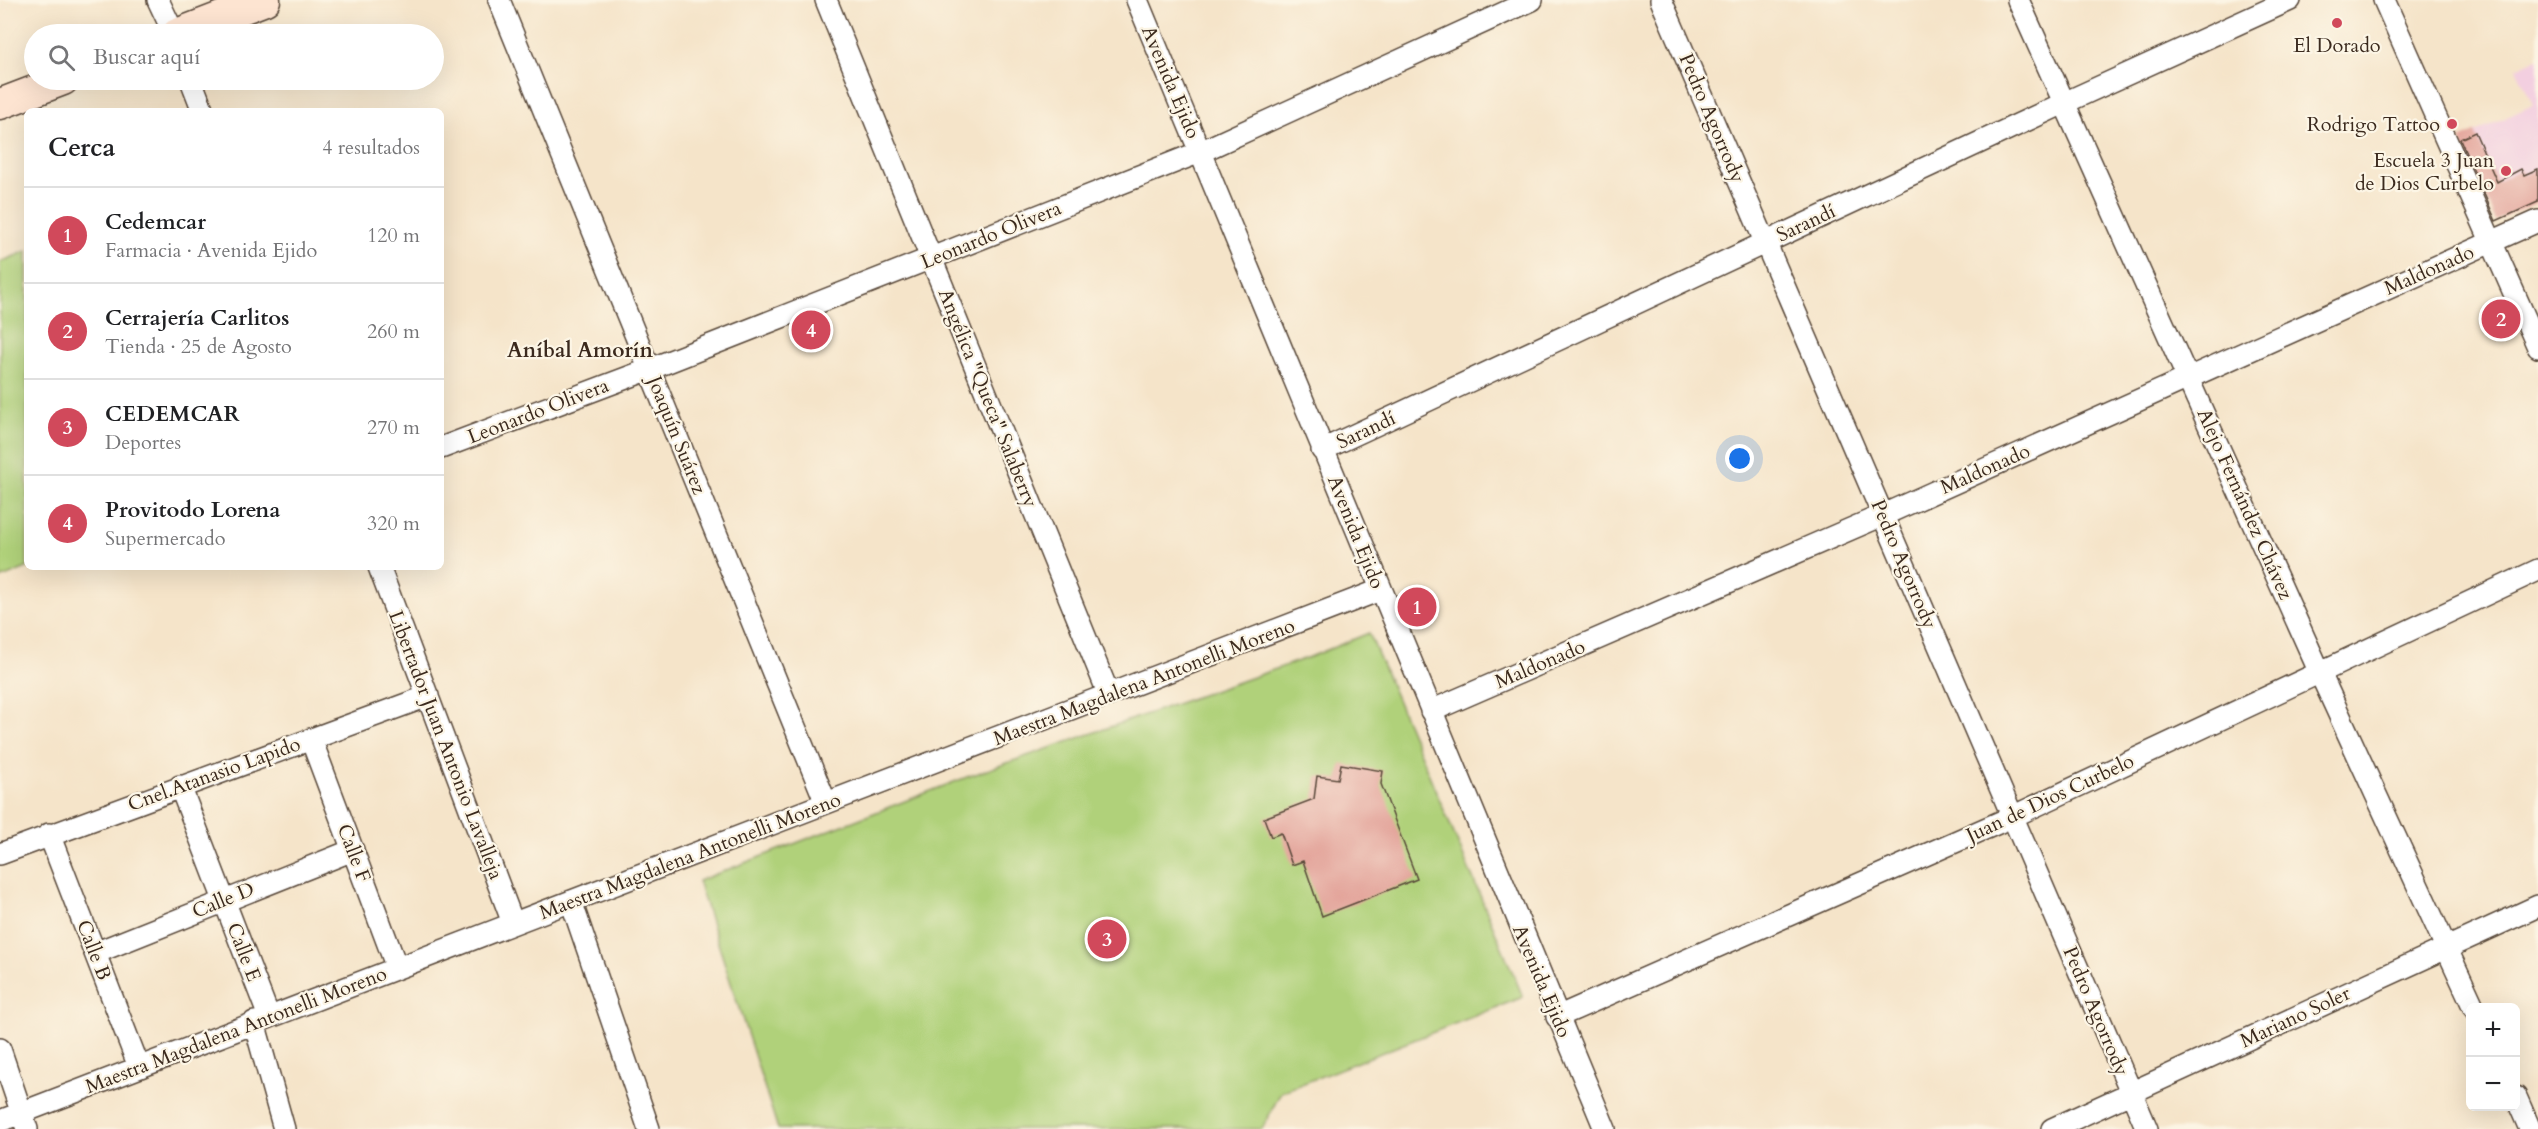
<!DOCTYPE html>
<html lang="es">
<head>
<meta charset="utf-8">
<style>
  body { margin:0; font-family:Cardo,serif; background:#f6f6f6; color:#202124 }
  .controls { position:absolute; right:18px; bottom:18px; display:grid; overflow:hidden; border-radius:9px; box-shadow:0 6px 24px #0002 }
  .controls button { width:54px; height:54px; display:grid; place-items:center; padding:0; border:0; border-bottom:2px solid #e0e0e0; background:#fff; color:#202124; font:30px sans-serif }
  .you { position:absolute; left:1740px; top:459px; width:21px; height:21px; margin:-15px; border:4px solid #fff; border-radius:50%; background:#1a73e8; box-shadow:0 0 0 9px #1a73e833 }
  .badge { display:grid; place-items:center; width:39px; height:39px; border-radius:50%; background:#d1495b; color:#fff; font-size:20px; font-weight:700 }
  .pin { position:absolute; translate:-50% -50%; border:3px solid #fff; box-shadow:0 2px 6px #0006 }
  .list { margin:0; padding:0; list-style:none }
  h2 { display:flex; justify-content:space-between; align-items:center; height:78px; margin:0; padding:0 24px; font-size:26px }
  h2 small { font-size:20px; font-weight:400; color:#757577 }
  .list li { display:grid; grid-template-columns:39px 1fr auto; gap:18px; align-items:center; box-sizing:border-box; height:96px; padding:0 24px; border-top:2px solid #e0e0e0 }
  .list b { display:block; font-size:22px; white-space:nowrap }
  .list p { margin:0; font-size:20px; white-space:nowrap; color:#757577 }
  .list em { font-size:20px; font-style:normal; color:#757577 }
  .icon { flex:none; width:33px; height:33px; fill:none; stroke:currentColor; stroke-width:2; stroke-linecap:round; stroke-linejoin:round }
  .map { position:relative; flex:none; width:2538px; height:1129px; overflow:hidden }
  .search { position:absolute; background:#fff; box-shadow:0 6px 24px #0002; left:24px; top:24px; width:420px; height:66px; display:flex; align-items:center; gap:15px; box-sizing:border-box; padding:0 21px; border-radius:33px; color:#757577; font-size:22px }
  .panel { position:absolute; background:#fff; box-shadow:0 6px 24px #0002; left:24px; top:108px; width:420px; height:462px; border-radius:9px }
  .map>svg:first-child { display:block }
</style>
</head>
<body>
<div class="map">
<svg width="2538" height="1129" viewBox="0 0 2538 1129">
  <rect width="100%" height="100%" fill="#fcf5e5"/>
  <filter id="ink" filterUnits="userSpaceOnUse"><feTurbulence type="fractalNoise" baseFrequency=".0167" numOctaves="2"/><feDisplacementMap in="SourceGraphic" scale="12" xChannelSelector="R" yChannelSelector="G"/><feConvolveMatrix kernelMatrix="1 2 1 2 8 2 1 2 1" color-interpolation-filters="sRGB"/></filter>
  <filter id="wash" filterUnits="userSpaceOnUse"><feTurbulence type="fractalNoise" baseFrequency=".008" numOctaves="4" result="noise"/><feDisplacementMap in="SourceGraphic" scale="24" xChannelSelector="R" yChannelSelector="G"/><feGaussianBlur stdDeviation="1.35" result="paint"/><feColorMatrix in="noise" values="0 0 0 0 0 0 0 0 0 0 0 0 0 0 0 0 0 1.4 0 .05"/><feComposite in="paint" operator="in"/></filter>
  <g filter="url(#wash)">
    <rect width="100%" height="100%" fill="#f5e4c9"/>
    <path fill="#f3cfe0" d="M 2538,58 L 2538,202 L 2496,221 L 2460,139 L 2533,105 L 2516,68 Z"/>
    <path fill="#b0d17a" stroke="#767e4c" stroke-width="1.5" d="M 27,251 L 27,567 L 29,567 L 0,579 L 0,262 Z
      M 1369,633 L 1523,997 L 1281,1092 L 1262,1129 L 778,1129 L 698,881 L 967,777 L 1310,657 Z"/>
    <g id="blocks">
      <path fill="#e2a097" d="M 2475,132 L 2497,182 L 2521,169 L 2524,175 L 2538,169 L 2538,202 L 2496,221 L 2460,139 Z
        M 1341,764 L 1383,771 L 1381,784 L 1417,879 L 1322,916 L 1303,861 L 1292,865 L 1281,833 L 1271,837 L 1264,818 L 1314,799 L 1317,776 L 1338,779 Z"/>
    </g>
  </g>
  <g filter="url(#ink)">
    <use href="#blocks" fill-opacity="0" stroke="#574638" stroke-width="1.5"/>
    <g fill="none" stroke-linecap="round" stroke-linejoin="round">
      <g stroke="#574638" stroke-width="24">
        <path id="street" d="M 158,0 L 174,34
          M 499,0 L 826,803
          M 826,0 L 1109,695
          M 1137,0 L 1605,1129
          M 1661,0 L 2147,1129
          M 2018,0 L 2320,673 L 2474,1008
          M 2384,0 L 2538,347
          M 191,80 L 203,111
          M 441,448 L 650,369 L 1200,152 L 1532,0
          M 1322,450 L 2064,103 L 2290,0
          M 379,567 L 513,923
          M 1431,711 L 1883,515 L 2538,221
          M 311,739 L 397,968
          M 180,786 L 269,1017
          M 49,834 L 139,1067
          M 0,854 L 428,696
          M 571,901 L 649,1129
          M 95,953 L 353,850
          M 1557,1017 L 2014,816 L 2538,570
          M 254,1022 L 284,1129
          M 0,1049 L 27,1129
          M 2516,1097 L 2530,1129
          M 0,1121 L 1380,590
          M 2052,1129 L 2538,906"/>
      </g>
      <g stroke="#574638" stroke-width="33">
        <path id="secondary" d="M 177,34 L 265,0
          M 0,104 L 63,80"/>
      </g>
      <use href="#street" stroke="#fff" stroke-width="21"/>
      <use href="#secondary" stroke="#fde4d1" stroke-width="30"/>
    </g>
  </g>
  <g fill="#d1495b" stroke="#fcf5e5" stroke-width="2">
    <circle cx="2337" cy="23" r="6"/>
    <circle cx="2452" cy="124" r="6"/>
    <circle cx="2506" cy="171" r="6"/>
  </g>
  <g text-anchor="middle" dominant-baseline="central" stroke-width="4.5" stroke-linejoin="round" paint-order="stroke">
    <g font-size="20" fill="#3b2a1e" stroke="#fcf5e5" text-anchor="end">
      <text x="2337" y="45" text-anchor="middle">El Dorado</text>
      <text x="2440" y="124">Rodrigo Tattoo</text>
      <text x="2494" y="160">Escuela 3 Juan<tspan x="2494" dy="23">de Dios Curbelo</tspan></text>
    </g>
    <g font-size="20" fill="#3b2a1e" stroke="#fcf5e5">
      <text transform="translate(1171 82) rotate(67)">Avenida Ejido</text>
      <text transform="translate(1712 118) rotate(67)">Pedro Agorrody</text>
      <text transform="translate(1806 223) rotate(-25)">Sarandí</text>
      <text transform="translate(991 235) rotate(-22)">Leonardo Olivera</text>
      <text transform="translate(2429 270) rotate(-24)">Maldonado</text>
      <text transform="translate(988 398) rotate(68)">Angélica "Queca" Salaberry</text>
      <text transform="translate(538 411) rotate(-21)">Leonardo Olivera</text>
      <text transform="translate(1366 430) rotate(-25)">Sarandí</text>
      <text transform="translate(677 435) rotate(68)">Joaquín Suárez</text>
      <text transform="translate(1985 469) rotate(-24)">Maldonado</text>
      <text transform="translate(2245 504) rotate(66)">Alejo Fernández Chávez</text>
      <text transform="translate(1356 532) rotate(68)">Avenida Ejido</text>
      <text transform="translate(1904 564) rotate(67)">Pedro Agorrody</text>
      <text transform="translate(1540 664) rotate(-23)">Maldonado</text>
      <text transform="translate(1144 682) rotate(-21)">Maestra Magdalena Antonelli Moreno</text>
      <text transform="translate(446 745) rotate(69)">Libertador Juan Antonio Lavalleja</text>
      <text transform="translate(214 774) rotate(-20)">Cnel.Atanasio Lapido</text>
      <text transform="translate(2050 798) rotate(-25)">Juan de Dios Curbelo</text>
      <text transform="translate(354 853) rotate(69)">Calle F</text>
      <text transform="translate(690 856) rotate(-21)">Maestra Magdalena Antonelli Moreno</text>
      <text transform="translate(223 900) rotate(-22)">Calle D</text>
      <text transform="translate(94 950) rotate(69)">Calle B</text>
      <text transform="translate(244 952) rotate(69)">Calle E</text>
      <text transform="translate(1542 981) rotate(67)">Avenida Ejido</text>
      <text transform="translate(2096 1011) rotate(67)">Pedro Agorrody</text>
      <text transform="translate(2295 1017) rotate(-25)">Mariano Soler</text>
      <text transform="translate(236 1030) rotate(-21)">Maestra Magdalena Antonelli Moreno</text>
    </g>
    <g font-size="21" font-weight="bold" fill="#3b2a1e" stroke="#fcf5e5">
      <text x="580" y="350">Aníbal Amorín</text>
    </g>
  </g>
</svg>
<div class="controls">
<button>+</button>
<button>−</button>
</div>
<div class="you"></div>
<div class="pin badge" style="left:1417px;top:607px">1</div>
<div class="pin badge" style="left:2501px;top:319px">2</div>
<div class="pin badge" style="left:1107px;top:939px">3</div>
<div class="pin badge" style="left:811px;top:330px">4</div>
<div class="search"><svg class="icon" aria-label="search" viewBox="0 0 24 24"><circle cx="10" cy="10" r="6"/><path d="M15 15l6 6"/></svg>Buscar aquí</div>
<section class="panel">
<h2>Cerca<small>4 resultados</small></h2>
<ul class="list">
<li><span class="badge">1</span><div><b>Cedemcar</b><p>Farmacia · Avenida Ejido</p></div><em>120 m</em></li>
<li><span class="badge">2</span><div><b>Cerrajería Carlitos</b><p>Tienda · 25 de Agosto</p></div><em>260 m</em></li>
<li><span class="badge">3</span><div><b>CEDEMCAR</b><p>Deportes</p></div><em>270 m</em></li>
<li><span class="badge">4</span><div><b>Provitodo Lorena</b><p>Supermercado</p></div><em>320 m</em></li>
</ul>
</section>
</div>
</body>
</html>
